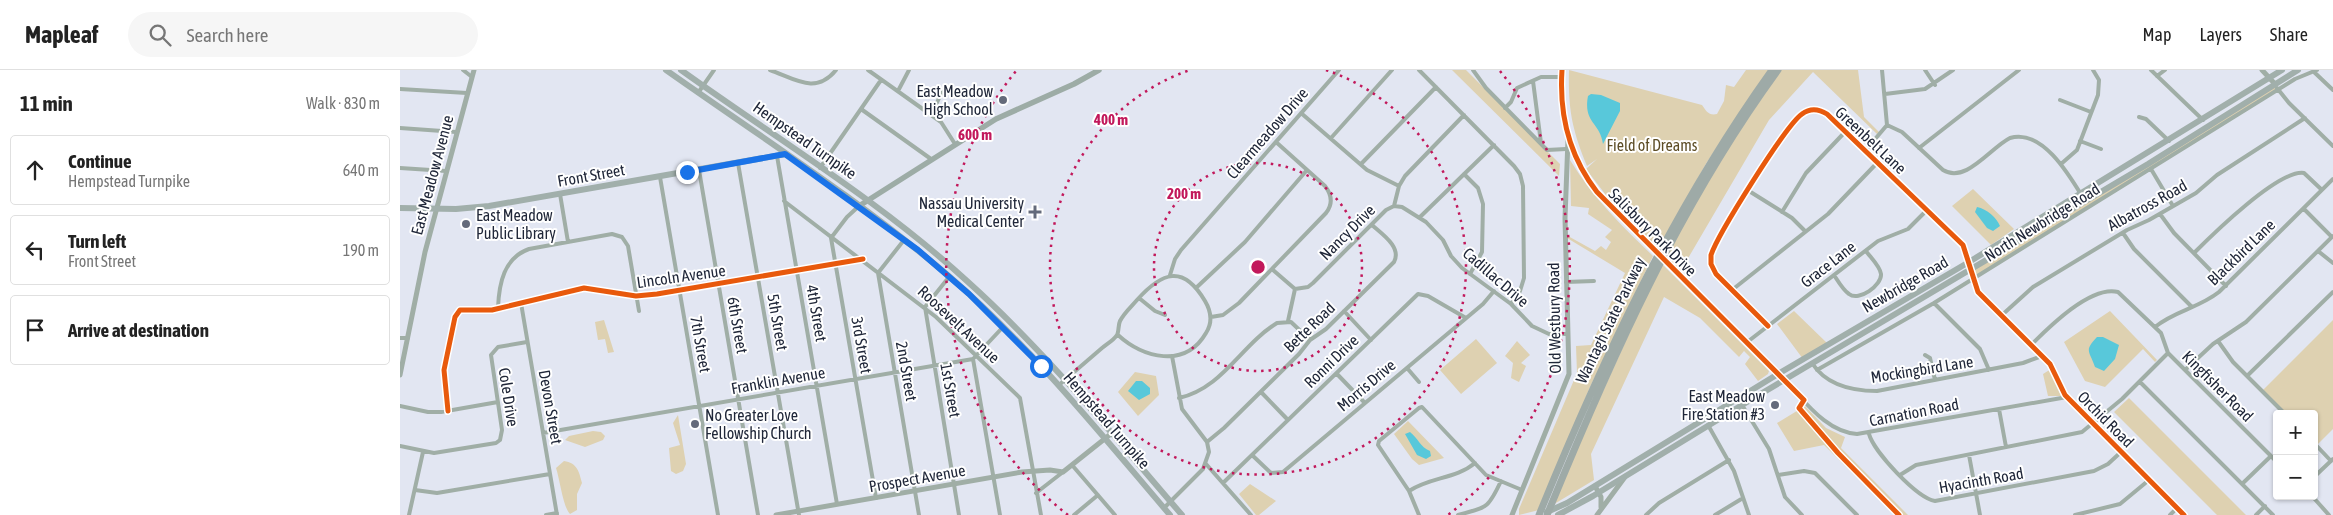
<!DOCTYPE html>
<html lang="en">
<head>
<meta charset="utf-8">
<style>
  body { margin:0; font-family:"Asap Condensed",sans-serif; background:#f6f6f6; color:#222 }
  .controls { position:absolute; right:15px; bottom:15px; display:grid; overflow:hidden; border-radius:5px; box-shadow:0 1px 4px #0004 }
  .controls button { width:45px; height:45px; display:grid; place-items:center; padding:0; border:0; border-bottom:1px solid #e0e0e0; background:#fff; color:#222; font:25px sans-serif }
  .stop { position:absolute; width:15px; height:15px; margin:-11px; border:4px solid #1a73e8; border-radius:50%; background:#fff }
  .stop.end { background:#1a73e8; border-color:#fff; box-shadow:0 1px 5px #0008 }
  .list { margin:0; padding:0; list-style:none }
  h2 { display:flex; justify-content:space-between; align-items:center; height:65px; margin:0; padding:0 20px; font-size:21px }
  h2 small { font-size:16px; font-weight:400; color:#767676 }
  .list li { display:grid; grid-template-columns:32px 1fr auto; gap:15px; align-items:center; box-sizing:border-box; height:70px; margin:0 10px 10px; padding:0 10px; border:1px solid #e0e0e0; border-radius:5px }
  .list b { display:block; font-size:19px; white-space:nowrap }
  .list p { margin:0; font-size:16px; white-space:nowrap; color:#767676 }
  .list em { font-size:16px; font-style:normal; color:#767676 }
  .icon { flex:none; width:28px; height:28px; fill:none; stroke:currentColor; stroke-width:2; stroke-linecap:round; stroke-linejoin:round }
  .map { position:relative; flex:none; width:1933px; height:445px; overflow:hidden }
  header { display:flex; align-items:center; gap:30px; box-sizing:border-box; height:70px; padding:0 25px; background:#fff; border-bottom:1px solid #e0e0e0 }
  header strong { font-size:24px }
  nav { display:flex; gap:28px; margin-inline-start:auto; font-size:18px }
  .search { width:350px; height:45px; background:#f6f6f6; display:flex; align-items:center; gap:12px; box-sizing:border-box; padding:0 18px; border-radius:28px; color:#767676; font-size:19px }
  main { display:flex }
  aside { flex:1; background:#fff }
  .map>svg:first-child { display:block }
</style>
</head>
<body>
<header>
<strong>Mapleaf</strong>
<div class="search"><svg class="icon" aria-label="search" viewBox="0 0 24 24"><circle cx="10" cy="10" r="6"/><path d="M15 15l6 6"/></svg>Search here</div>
<nav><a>Map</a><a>Layers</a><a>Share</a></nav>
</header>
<main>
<aside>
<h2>11 min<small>Walk · 830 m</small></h2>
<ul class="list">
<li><svg class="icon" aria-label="ahead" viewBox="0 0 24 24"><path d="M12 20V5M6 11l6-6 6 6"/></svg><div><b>Continue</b><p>Hempstead Turnpike</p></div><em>640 m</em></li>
<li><svg class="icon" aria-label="left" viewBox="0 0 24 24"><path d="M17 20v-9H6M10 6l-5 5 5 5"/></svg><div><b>Turn left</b><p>Front Street</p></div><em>190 m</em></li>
<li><svg class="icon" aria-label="arrive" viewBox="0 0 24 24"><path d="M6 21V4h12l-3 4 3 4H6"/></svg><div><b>Arrive at destination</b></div></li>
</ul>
</aside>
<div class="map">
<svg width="1933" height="445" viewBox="0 0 1933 445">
  <rect width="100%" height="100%" fill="#e2e6f2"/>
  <path fill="#ded1b1" d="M 1052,0 L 1066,0 L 1160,94 L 1159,106 Z
    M 1169,0 L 1302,35 C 1306,41 1309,46 1317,44 L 1324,31 L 1326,15 L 1334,17 L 1346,0 L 1369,0 L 1307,92 L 1258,179 L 1215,132 L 1235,148 L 1213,129 L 1212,133 L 1186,99 L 1197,89 L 1187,96 C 1172,60 1168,39 1169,0 Z
    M 1381,0 L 1458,0 L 1464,47 L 1479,62 L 1477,64 L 1413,2 L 1369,50 L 1280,202 L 1264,186 L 1326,80 Z
    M 1874,15 L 1877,20 L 1573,208 L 1572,200 Z
    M 1170,90 C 1193,128 1222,156 1253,186 L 1190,317 L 1139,440 L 1119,445 L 1119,439 L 1177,303 L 1176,276 L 1191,275 L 1225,203 L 1167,168 L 1168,166 L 1195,181 L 1201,176 L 1206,180 L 1211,172 L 1205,167 L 1212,160 L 1188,144 L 1189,138 L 1171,136 Z
    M 1573,119 L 1614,159 L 1591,175 L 1552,136 Z
    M 1261,193 L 1369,301 L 1368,304 L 1358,311 L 1345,294 L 1350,287 L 1344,281 L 1339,287 L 1300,248 L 1264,227 L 1191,384 L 1194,410 L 1151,436 Z
    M 1394,241 L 1428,274 L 1403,289 L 1377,254 Z
    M 1710,241 L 1757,290 L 1755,292 L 1743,279 L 1705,317 L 1685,311 L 1664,272 Z
    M 204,250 L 214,282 L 208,283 L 205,269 L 198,270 L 195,252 Z
    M 1933,250 L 1933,359 L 1917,375 L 1914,373 L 1914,344 L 1885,344 L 1862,321 Z
    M 1076,269 L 1097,293 L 1061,324 L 1040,300 Z
    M 1117,271 L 1130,285 L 1121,293 L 1126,296 L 1119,312 L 1111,308 L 1113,293 L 1105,286 Z
    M 1651,299 L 1661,326 L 1648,326 L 1643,304 Z
    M 735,302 L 756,306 L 759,325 L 738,346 L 718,322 Z
    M 1729,328 L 1846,445 L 1817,445 L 1714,342 Z
    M 1405,336 L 1426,358 L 1445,367 L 1441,378 L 1508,445 L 1495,445 L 1424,375 L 1394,381 L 1377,353 Z
    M 278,345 L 286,394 L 283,401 L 276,404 L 271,401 L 269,378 L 280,375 L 273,353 Z
    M 1008,351 L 1044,388 L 1019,395 L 1012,389 L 994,364 Z
    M 193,361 L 201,362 L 205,366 L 203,370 L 185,377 L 165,370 L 169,366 Z
    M 164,391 C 177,393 179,401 182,413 L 177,424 L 177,440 L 170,444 C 163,437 160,410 156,398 Z
    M 850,414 L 876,431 L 859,445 L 856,445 L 839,424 Z"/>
  <path fill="#58c8da" d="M 1191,24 L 1201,25 L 1220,33 L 1220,41 L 1203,74 C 1200,52 1183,53 1188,26 Z
    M 1577,137 C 1587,139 1597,148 1600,156 L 1593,161 L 1587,158 L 1575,142 Z
    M 1697,267 L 1703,267 L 1719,275 L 1715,289 L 1704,301 L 1695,297 C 1689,280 1684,281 1697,267 Z
    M 742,311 L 750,318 L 750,324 L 739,330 L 728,321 L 736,311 Z
    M 1010,362 C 1018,368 1020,377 1030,381 L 1031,386 L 1026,389 L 1017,385 L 1005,364 Z"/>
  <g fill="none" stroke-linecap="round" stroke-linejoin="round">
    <path stroke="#a0aea6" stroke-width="4" d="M 63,0 L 72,7
      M 370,0 C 395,9 416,25 436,0
      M 468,0 L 541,52 L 555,74
      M 1019,0 L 1114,96 L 1120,104 L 1123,116 L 1124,208 L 1120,221 L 1111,234
      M 1073,0 L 1086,18 L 1147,80 L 1166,79
      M 1525,0 L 1535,15
      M 1751,0 L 1803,50
      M 1914,2 L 1933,20
      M 1757,6 L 1765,0
      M 1133,11 L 1141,73
      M 1877,18 L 1889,33 L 1933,76
      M 0,19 L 67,23
      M 498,21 L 509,0
      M 298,23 L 314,0
      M 1485,24 L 1525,19 L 1553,0
      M 1660,30 L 1691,42
      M 1105,38 L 1111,32 L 1117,18 L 1141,7 L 1162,7
      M 461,39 L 531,89
      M 901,43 L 967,100 L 999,116
      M 531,45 L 542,22
      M 1739,47 L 1746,49 L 1769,71
      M 1487,55 L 1502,62 L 1543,100 C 1566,114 1590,78 1610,68 C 1643,58 1671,108 1685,131
      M 0,58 L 56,62
      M 931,68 L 992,0
      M 1680,71 L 1701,79
      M 1519,78 L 1619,0
      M 1465,81 L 1487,55 L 1482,0
      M 377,86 L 437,434
      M 338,93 L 399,445
      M 961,94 L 1036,17
      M 1661,94 L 1677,80 L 1698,25 L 1699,10 L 1693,0
      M 0,98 L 46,101
      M 420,98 L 481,10
      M 1751,99 L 1773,136
      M 299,100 L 358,445
      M 1064,104 L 1078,118 L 1083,134 L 1082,182 L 1070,204
      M 260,107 L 318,445
      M 1349,121 L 1392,148 L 1405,161
      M 160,124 L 168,172
      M 384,131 L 536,247 L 620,328 L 641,445
      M 459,136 L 447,147 L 431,168 L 476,428
      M 994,136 L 1002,137 L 1026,152 L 1043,170 L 1051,186 L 1062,198 L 1111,234 L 1132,256 L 1149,264 L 1167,264
      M 1904,139 L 1932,167
      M 1382,142 L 1406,103 L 1445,62
      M 1760,144 L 1774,163 L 1826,216
      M 1020,147 L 1094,75
      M 1723,163 L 1734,179 L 1792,237
      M 504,170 L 478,203 L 519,445
      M 1918,181 L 1933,193
      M 1794,183 C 1812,165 1879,99 1904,103 L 1922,120
      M 873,200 L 895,219 L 908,217 L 913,213 L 986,140 L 994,136 L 999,116 L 1005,106 L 1064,45
      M 770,205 L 775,189 L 781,180 L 939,0
      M 1434,205 C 1438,211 1443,220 1449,224 C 1459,232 1482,215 1481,204 C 1480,196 1470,187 1466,181
      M 549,207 L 525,237 L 559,445
      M 1166,212 L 1194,211
      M 797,217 L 845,172 L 907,100
      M 1332,220 L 1428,144 L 1477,93
      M 739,228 L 755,241 L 765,245
      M 121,233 L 157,445
      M 1534,233 L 1580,279 L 1589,300
      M 98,238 C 99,213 104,188 129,179 L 212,164 L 222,167 L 228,176 L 239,241
      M 944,241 L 971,270
      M 1602,245 L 1633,217 L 1727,160 L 1749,150 L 1796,123 L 1817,105 L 1905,48
      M 811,247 L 823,245 L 839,233 L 926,143 C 933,134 932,125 925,116 L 876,72
      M 888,251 L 895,219
      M 1368,256 L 1316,204 L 1311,194 L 1311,185 C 1318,164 1386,55 1402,44 C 1410,38 1419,39 1427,44 L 1563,175 L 1578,222 L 1650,294 L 1665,325 L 1784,445
      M 1755,257 C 1774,241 1799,238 1819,222 L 1933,109
      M 0,268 L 8,268
      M 1818,271 L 1833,292 L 1885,344
      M 1346,273 L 1478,171 L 1508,159 L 1527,140
      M 1631,275 C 1649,257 1691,215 1718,222 L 1761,263 L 1768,283 L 1877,392
      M 1525,285 L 1530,288 L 1535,310
      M 573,289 L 600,445
      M 1412,293 C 1426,315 1453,321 1477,321 L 1623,293 L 1642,286
      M 1007,298 L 1019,312
      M 1417,300 L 1534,233 L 1895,9 L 1917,0
      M 1785,300 L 1813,274 L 1846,252 L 1933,166
      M 937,304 L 964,332
      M 1847,306 L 1933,222
      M 1384,310 C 1405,331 1426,362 1457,364 L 1667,327
      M 1740,312 L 1873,445
      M 659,315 C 673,303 688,290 702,278 C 707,274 714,270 717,265 C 719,262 718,255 720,251 C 724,243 731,237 737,230 C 762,202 783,194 805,231 C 811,241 813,252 806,263 C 785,299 743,288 718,265
      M 861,322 L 888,350
      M 779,328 C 823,318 841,275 877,253 L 891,252 L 910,270
      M 1342,335 L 1369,379 L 1385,427 L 1402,445
      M 0,336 L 28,342 L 41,342 L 98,332
      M 1599,339 L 1606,377
      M 48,341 L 44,300 L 55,247 L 60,240 L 92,240 L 184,218 L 236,226 L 257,224 L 463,189
      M 1308,355 L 1334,401 L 1349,445
      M 143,363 L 573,289 L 603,257
      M 1469,364 C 1474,382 1517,428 1535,431 L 1694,401 L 1708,394 L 1721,382
      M 807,372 L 824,358 L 899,284 L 910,270 L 926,259 L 994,192 C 1002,177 982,164 972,155
      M 1914,373 L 1931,391
      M 0,376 L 34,383 L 96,373 L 100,370 L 102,360 L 91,285 L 98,277 L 127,272
      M 852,385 L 871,403 L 883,402 L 1083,234 L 1094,221
      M 1569,385 L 1580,445
      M 806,394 L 851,445
      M 672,395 L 715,445
      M 1378,405 L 1404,401 L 1415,403 L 1457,445
      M 1500,405 L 1516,395 L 1682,362 L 1722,329 L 1768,283
      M 1914,407 L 1933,389
      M 823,413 L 1018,224 L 1028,226 L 1066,248
      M 1842,414 L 1871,386
      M 15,420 L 37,423 L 150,404
      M 1009,421 C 1030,407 1056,409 1075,393
      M 636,423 L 663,402
      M 1912,426 L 1929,445
      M 764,438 L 803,399 L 809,382 L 807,372 L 782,339 L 772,286
      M 9,445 L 23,382
      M 146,445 L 157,443
      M 674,445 L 698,425
      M 1019,445 L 1009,421 L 978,375 L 979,371 L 1019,338 L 1022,337 L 1086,405 L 1122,420
      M 1058,445 C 1087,437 1088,439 1101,411
      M 1246,445 L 1259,433 L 1329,390
      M 1315,445 L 1343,428
      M 1675,445 L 1720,434 L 1749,410
      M 1770,445 L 1777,438
      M 1856,445 L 1865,436"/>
    <path stroke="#a0aea6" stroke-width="5" d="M 1862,0 L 1875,14
      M 0,305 L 25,182 L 74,0
      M 1195,416 L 1201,427 L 1201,437
      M 376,445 L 622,402 L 650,400 L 663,402 L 712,363
      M 1112,445 L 1169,304 L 1165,148 L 1168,69
      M 1197,445 L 1225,407"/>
    <path stroke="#9daca6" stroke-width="5.5" d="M 1162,0 C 1159,51 1171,93 1205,131 L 1384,310
      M 459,136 L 596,49 L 674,14 L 699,0"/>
    <path stroke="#a1afab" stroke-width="6" d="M 266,0 C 361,67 461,131 550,207 C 632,278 700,363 770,445
      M 281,0 C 377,69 480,131 567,211 C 646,282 713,365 782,445
      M 0,138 L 56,139 L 89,136 L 386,84
      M 1147,442 L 1167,433 L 1378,304 L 1569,192 L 1882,0
      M 1158,445 L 1193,426 L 1342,335 L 1748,94 L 1898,0"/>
    <path stroke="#9eaaa7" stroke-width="7" d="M 1139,445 C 1203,288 1273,138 1372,0
      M 1147,445 C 1211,289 1278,137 1378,0"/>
    <g stroke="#fff" stroke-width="8">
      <path id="cycleway" d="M 1162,0 C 1159,45 1169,86 1197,122 L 1404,330 L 1399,338 L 1438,383 L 1499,445
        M 1368,256 L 1316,204 L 1311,194 L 1311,185 C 1318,164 1386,55 1402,44 C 1410,38 1419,39 1427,44 L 1563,175 L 1578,222 L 1650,294 L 1665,325 L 1784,445
        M 48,341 L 44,300 L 55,247 L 60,240 L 92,240 L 184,218 L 236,226 L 257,224 L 463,189"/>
    </g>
    <use href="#cycleway" stroke="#e8590c" stroke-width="5"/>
  </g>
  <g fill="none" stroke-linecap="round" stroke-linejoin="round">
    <path stroke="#1a73e8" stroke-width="6" d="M 287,102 L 385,84 L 518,180 L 569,224 L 641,296"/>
  </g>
  <g fill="none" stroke="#c2185b" stroke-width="2.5" stroke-dasharray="2.5 5">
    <circle cx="858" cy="197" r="104"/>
    <path d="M926 0A208 208 0 1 1 790 0"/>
    <path d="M668 445A312 312 0 0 1 616 1M1100 1A312 312 0 0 1 1048 445"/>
  </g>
  <g fill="#646a7a" stroke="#fff" stroke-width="2">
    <circle cx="603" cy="30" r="5"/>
    <path d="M632.5 134.5h5v5h5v5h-5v5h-5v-5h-5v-5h5z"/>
    <circle cx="66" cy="154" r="5"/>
    <circle cx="1375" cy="335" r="5"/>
    <circle cx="295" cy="354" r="5"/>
  </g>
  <g text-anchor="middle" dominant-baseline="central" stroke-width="4" stroke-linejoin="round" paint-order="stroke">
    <g font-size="16" fill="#202739" stroke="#fff" text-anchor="end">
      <text x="593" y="21">East Meadow<tspan x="593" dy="18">High School</tspan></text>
      <text x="624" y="133">Nassau University<tspan x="624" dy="18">Medical Center</tspan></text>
      <text x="76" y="145" text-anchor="start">East Meadow<tspan x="76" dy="18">Public Library</tspan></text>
      <text x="1365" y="326">East Meadow<tspan x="1365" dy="18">Fire Station #3</tspan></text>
      <text x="305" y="345" text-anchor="start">No Greater Love<tspan x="305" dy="18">Fellowship Church</tspan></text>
    </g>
    <g font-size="16" fill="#202739" stroke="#fff">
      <text transform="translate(867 63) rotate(-49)">Clearmeadow Drive</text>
      <text transform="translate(405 70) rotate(35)">Hempstead Turnpike</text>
      <text transform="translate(1471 70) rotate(43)">Greenbelt Lane</text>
      <text transform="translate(32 105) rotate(-75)">East Meadow Avenue</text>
      <text transform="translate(191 105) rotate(-10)">Front Street</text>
      <text transform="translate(1747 135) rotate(-29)">Albatross Road</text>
      <text transform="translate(1642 152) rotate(-32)">North Newbridge Road</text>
      <text transform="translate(947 162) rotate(-45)">Nancy Drive</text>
      <text transform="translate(1253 162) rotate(45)">Salisbury Park Drive</text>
      <text transform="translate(1841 182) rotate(-44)">Blackbird Lane</text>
      <text transform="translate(1428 194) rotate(-38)">Grace Lane</text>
      <text transform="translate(281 206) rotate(-8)">Lincoln Avenue</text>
      <text transform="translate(1096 207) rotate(41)">Cadillac Drive</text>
      <text transform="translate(1505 214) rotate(-30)">Newbridge Road</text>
      <text transform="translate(417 243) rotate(80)">4th Street</text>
      <text transform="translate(1154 248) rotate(-91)">Old Westbury Road</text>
      <text transform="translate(1210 250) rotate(-64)">Wantagh State Parkway</text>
      <text transform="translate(378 252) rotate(80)">5th Street</text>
      <text transform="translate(559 254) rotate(43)">Roosevelt Avenue</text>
      <text transform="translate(338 255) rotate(80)">6th Street</text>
      <text transform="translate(909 257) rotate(-44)">Bette Road</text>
      <text transform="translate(301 274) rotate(80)">7th Street</text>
      <text transform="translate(462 275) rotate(80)">3rd Street</text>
      <text transform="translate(931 291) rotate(-44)">Ronni Drive</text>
      <text transform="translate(1522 299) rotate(-9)">Mockingbird Lane</text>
      <text transform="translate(507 301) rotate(80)">2nd Street</text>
      <text transform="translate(378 310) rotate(-10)">Franklin Avenue</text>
      <text transform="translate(966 315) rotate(-40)">Morris Drive</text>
      <text transform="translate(1818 316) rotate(45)">Kingfisher Road</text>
      <text transform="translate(551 320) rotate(80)">1st Street</text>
      <text transform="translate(109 327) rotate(81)">Cole Drive</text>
      <text transform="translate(151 337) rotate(80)">Devon Street</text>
      <text transform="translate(1514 342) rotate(-11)">Carnation Road</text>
      <text transform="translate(1706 349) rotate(45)">Orchid Road</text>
      <text transform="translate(707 350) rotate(49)">Hempstead Turnpike</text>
      <text transform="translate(517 408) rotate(-10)">Prospect Avenue</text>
      <text transform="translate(1581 410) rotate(-10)">Hyacinth Road</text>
    </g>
    <g font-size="16" fill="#5d4d26" stroke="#fff">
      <text x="1252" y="75">Field of Dreams</text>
    </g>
  </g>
  <circle cx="858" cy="197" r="8" fill="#c2185b" stroke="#fff" stroke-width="2.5"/>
  <g font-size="15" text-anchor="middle" font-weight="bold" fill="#c2185b" stroke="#fff" stroke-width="4" stroke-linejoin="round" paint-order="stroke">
    <text x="711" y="55">400 m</text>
    <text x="575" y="70">600 m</text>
    <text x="784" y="129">200 m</text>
  </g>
</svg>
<div class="controls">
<button>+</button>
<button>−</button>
</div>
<div class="stop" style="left:641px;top:296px"></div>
<div class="stop end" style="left:287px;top:102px"></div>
</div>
</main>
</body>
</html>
